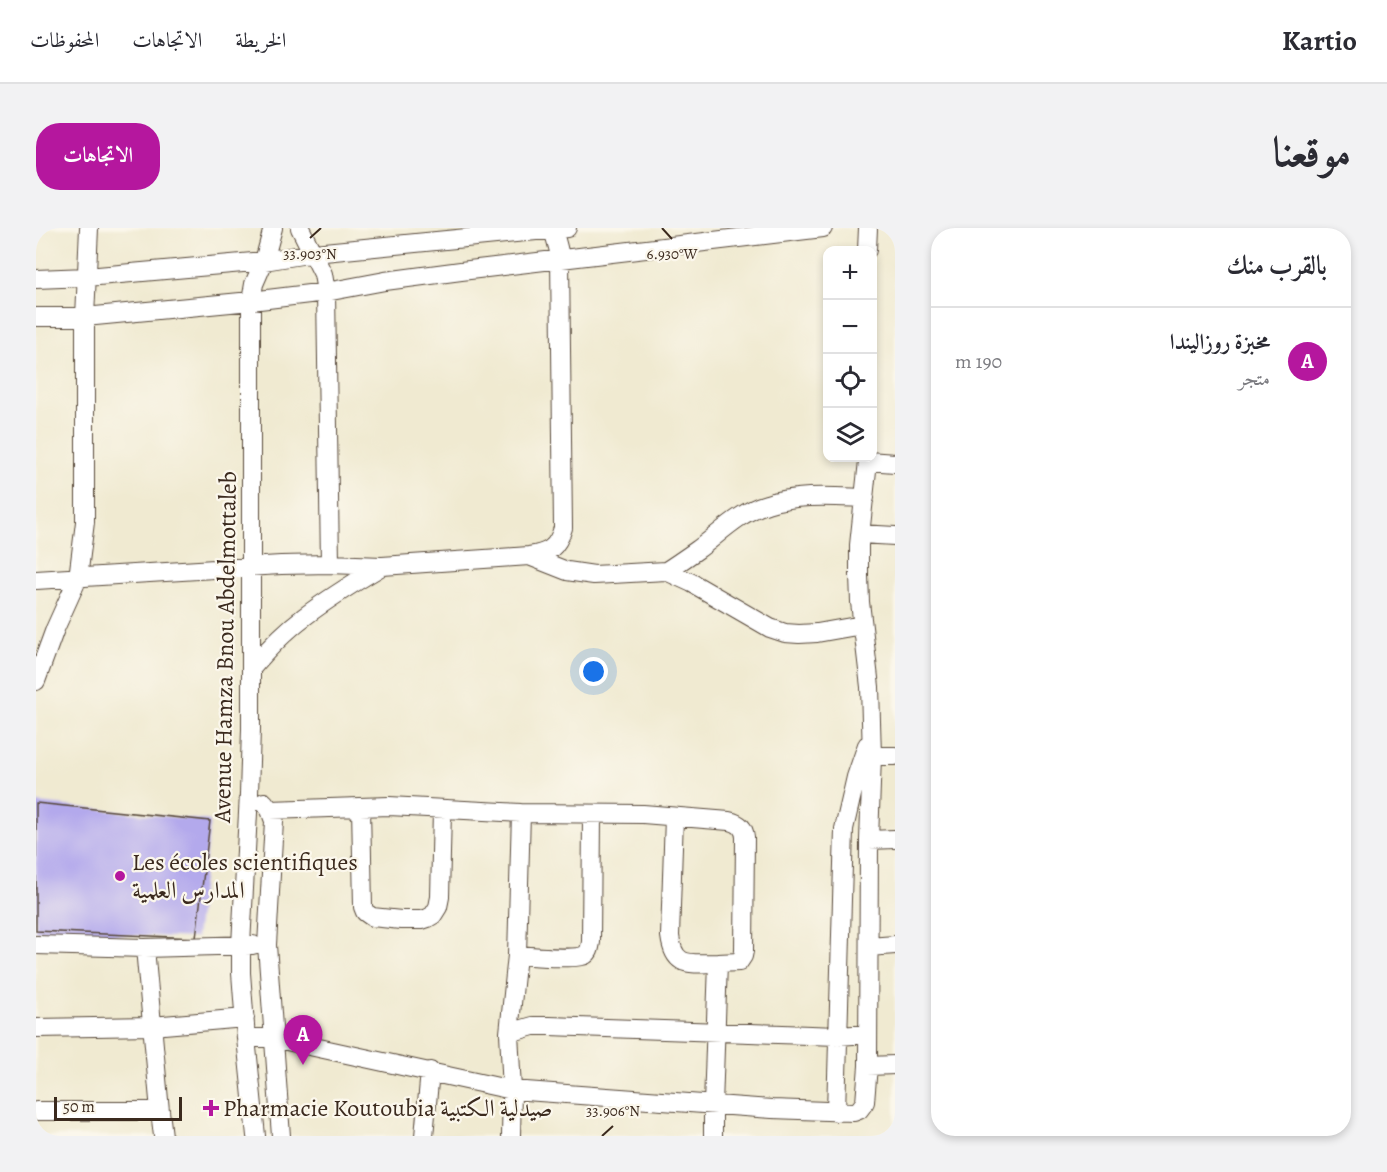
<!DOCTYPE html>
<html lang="ar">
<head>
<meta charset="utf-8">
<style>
  body { margin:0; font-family:Alegreya,Amiri,serif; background:#f2f2f3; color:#2b2b33; direction:rtl }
  .controls { position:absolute; right:18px; top:18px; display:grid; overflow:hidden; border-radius:12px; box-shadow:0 3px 9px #0003 }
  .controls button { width:54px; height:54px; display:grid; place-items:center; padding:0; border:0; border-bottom:2px solid #e1e1e2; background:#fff; color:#2b2b33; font:30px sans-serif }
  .scale { position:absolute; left:18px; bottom:15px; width:128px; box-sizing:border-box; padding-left:6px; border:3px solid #3b2a1e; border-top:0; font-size:16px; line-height:21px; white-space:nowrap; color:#3b2a1e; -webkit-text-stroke:4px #fbf7ec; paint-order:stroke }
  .you { position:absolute; left:558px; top:444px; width:21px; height:21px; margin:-15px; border:4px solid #fff; border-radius:50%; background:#1a73e8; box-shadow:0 0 0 9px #1a73e833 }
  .badge { display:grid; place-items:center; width:39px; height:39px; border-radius:50%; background:#b5179e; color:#fff; font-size:20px; font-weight:700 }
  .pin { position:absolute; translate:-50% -50px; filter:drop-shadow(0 2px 3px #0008) }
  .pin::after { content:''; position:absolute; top:32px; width:21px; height:18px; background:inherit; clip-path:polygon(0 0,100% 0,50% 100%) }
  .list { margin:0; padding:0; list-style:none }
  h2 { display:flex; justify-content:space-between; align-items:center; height:78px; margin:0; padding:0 24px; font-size:26px }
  h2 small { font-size:20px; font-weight:400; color:#7c7c81 }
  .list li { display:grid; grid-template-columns:39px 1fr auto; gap:18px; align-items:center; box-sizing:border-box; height:108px; padding:0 24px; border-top:2px solid #e1e1e2 }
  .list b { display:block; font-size:22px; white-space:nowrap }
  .list p { margin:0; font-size:20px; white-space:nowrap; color:#7c7c81 }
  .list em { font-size:20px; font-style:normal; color:#7c7c81 }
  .icon { flex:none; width:33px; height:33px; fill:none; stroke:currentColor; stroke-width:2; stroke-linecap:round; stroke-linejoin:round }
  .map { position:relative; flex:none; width:859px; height:908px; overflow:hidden; direction:ltr; border-radius:24px }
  header { display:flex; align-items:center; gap:36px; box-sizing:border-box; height:84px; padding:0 30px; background:#fff; border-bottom:2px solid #e1e1e2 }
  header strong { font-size:28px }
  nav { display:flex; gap:33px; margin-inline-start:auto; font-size:21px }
  .intro { display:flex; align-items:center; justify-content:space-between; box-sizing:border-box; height:144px; padding:0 36px }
  h1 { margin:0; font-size:42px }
  .button { padding:15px 27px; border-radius:24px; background:#b5179e; color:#fff; font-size:21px; font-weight:700 }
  main { display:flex; gap:36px; padding:0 36px }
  aside { flex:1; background:#fff; border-radius:24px; box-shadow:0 3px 9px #0003 }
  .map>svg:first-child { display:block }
</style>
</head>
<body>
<header>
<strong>Kartio</strong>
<nav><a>الخريطة</a><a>الاتجاهات</a><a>المحفوظات</a></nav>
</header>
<div class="intro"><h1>موقعنا</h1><a class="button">الاتجاهات</a></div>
<main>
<aside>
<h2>بالقرب منك<small></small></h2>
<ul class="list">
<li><span class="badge">A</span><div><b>مخبزة روزاليندا</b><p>متجر</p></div><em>190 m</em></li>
</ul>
</aside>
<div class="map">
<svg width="859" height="908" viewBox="0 0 859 908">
  <rect width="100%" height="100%" fill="#fbf7ec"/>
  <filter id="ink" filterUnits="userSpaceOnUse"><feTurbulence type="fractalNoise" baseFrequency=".0167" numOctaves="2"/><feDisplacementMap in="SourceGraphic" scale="12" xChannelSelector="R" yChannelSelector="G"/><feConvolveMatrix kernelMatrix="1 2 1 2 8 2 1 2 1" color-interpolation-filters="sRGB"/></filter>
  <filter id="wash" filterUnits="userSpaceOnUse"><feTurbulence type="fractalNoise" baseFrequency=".008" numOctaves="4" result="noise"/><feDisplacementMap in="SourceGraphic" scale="24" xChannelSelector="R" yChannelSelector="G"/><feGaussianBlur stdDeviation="1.35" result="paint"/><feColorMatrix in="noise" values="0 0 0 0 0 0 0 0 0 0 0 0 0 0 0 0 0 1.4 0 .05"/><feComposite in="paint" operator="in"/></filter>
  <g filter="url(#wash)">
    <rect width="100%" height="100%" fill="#f0ead1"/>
    <g id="blocks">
      <path fill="#b3a9ec" d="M 0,575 L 174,593 L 160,710 L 0,703 Z"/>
    </g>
  </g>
  <g filter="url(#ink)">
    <use href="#blocks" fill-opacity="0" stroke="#564739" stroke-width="1.5"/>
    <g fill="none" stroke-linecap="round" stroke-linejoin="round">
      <g stroke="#564739" stroke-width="20">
        <path id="street" d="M 264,0 L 287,46 L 290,64 L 294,336
          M 831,22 L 832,0
          M 0,51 L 51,49 L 228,33 L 278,25 L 531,0
          M 0,89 L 49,89 L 215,73 L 290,64 L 349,53 L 425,43 L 787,0
          M 831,230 L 832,233 L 859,235
          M 824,306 L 859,308
          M 493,328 L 531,343 L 558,347 L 630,343 L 656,355 L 734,400 L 749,405 L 763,406 L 781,405 L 826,397
          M 630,343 C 641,336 651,329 661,322 C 683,306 705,283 731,276 C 762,266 797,269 829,270
          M 0,352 L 245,337 L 294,336 L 346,338 L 493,328 C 513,325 521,320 527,300 L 524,30 C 523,20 519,11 517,0
          M 215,441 C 231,422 248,404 268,389 C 293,370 319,354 346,338
          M 0,453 L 19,401 L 42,350 L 49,294 L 49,89 L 53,0
          M 836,528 L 859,528
          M 228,574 L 234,582 L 238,593 L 231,717 L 245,908
          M 325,579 L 327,679 L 329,684 L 336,689 L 365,692 L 386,692 L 392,690 L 397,687 L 402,679 L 404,669 L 406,582
          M 234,582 L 353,578 L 485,585 L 607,586 L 693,593 C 703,595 708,599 709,609 L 708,723 L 707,728 L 703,734 L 682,735 L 677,877 L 677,908
          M 638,589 L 634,708 C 638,741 654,735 682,735
          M 833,612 L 859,611
          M 0,717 L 109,720 L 217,717
          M 833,719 L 859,717
          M 109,720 L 124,883 L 127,908
          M 481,727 C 493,728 541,732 549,727 C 554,724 554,719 555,714 L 556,586
          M 0,800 L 116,798 L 209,790
          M 473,805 L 497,798 L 513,798 L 802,808 L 832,806
          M 210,810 L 237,810 L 476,862 L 736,881 L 818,884 L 823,882 L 829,874 L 832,838 L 859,837
          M 832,838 L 833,612 L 836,528 L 834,459 L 824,374 L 823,347 L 823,317 L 832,233
          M 0,883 L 124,883
          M 800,884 L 808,601 L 820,549 L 831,517
          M 220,908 L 210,810 L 205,745 L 205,717 L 213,566 L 215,501 L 215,73 L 218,56 L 228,33 L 237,0
          M 388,908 L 394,843
          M 475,908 L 476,862 L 473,805 L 481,727 L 485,585"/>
      </g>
      <use href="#street" stroke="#fff" stroke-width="18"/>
    </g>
  </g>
  <path fill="none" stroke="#3b2a1e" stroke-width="2" d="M 626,0 L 636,11M 274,10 L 285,0M 566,908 L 577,898"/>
  <g fill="#b5179e" stroke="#fbf7ec" stroke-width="2">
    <circle cx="84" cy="648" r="6"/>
    <path d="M172 871h6v6h6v6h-6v6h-6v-6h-6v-6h6z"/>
  </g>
  <g text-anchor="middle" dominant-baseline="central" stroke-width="4.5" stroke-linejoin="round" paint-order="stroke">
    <g font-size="24" fill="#3b2a1e" stroke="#fbf7ec">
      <text transform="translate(189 419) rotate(-89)">Avenue Hamza Bnou Abdelmottaleb</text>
    </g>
    <g font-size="24" fill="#3b2a1e" stroke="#fbf7ec" text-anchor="start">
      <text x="96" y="634">Les écoles scientifiques<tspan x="96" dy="28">المدارس العلمية</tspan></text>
      <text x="187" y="880">Pharmacie Koutoubia صيدلية الكتبية</text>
    </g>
  </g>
  <g font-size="15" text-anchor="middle" fill="#3b2a1e" stroke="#fbf7ec" stroke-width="4.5" stroke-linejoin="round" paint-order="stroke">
    <text x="274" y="31">33.903°N</text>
    <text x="636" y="31">6.930°W</text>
    <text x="577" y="888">33.906°N</text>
  </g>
</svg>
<div class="controls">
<button>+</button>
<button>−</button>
<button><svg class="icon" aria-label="locate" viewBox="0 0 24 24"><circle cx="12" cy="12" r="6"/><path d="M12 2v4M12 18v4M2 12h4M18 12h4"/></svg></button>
<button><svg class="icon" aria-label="layers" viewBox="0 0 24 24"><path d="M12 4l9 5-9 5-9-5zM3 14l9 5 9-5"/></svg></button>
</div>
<div class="scale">50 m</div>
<div class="you"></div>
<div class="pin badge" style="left:267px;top:837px">A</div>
</div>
</main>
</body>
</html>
